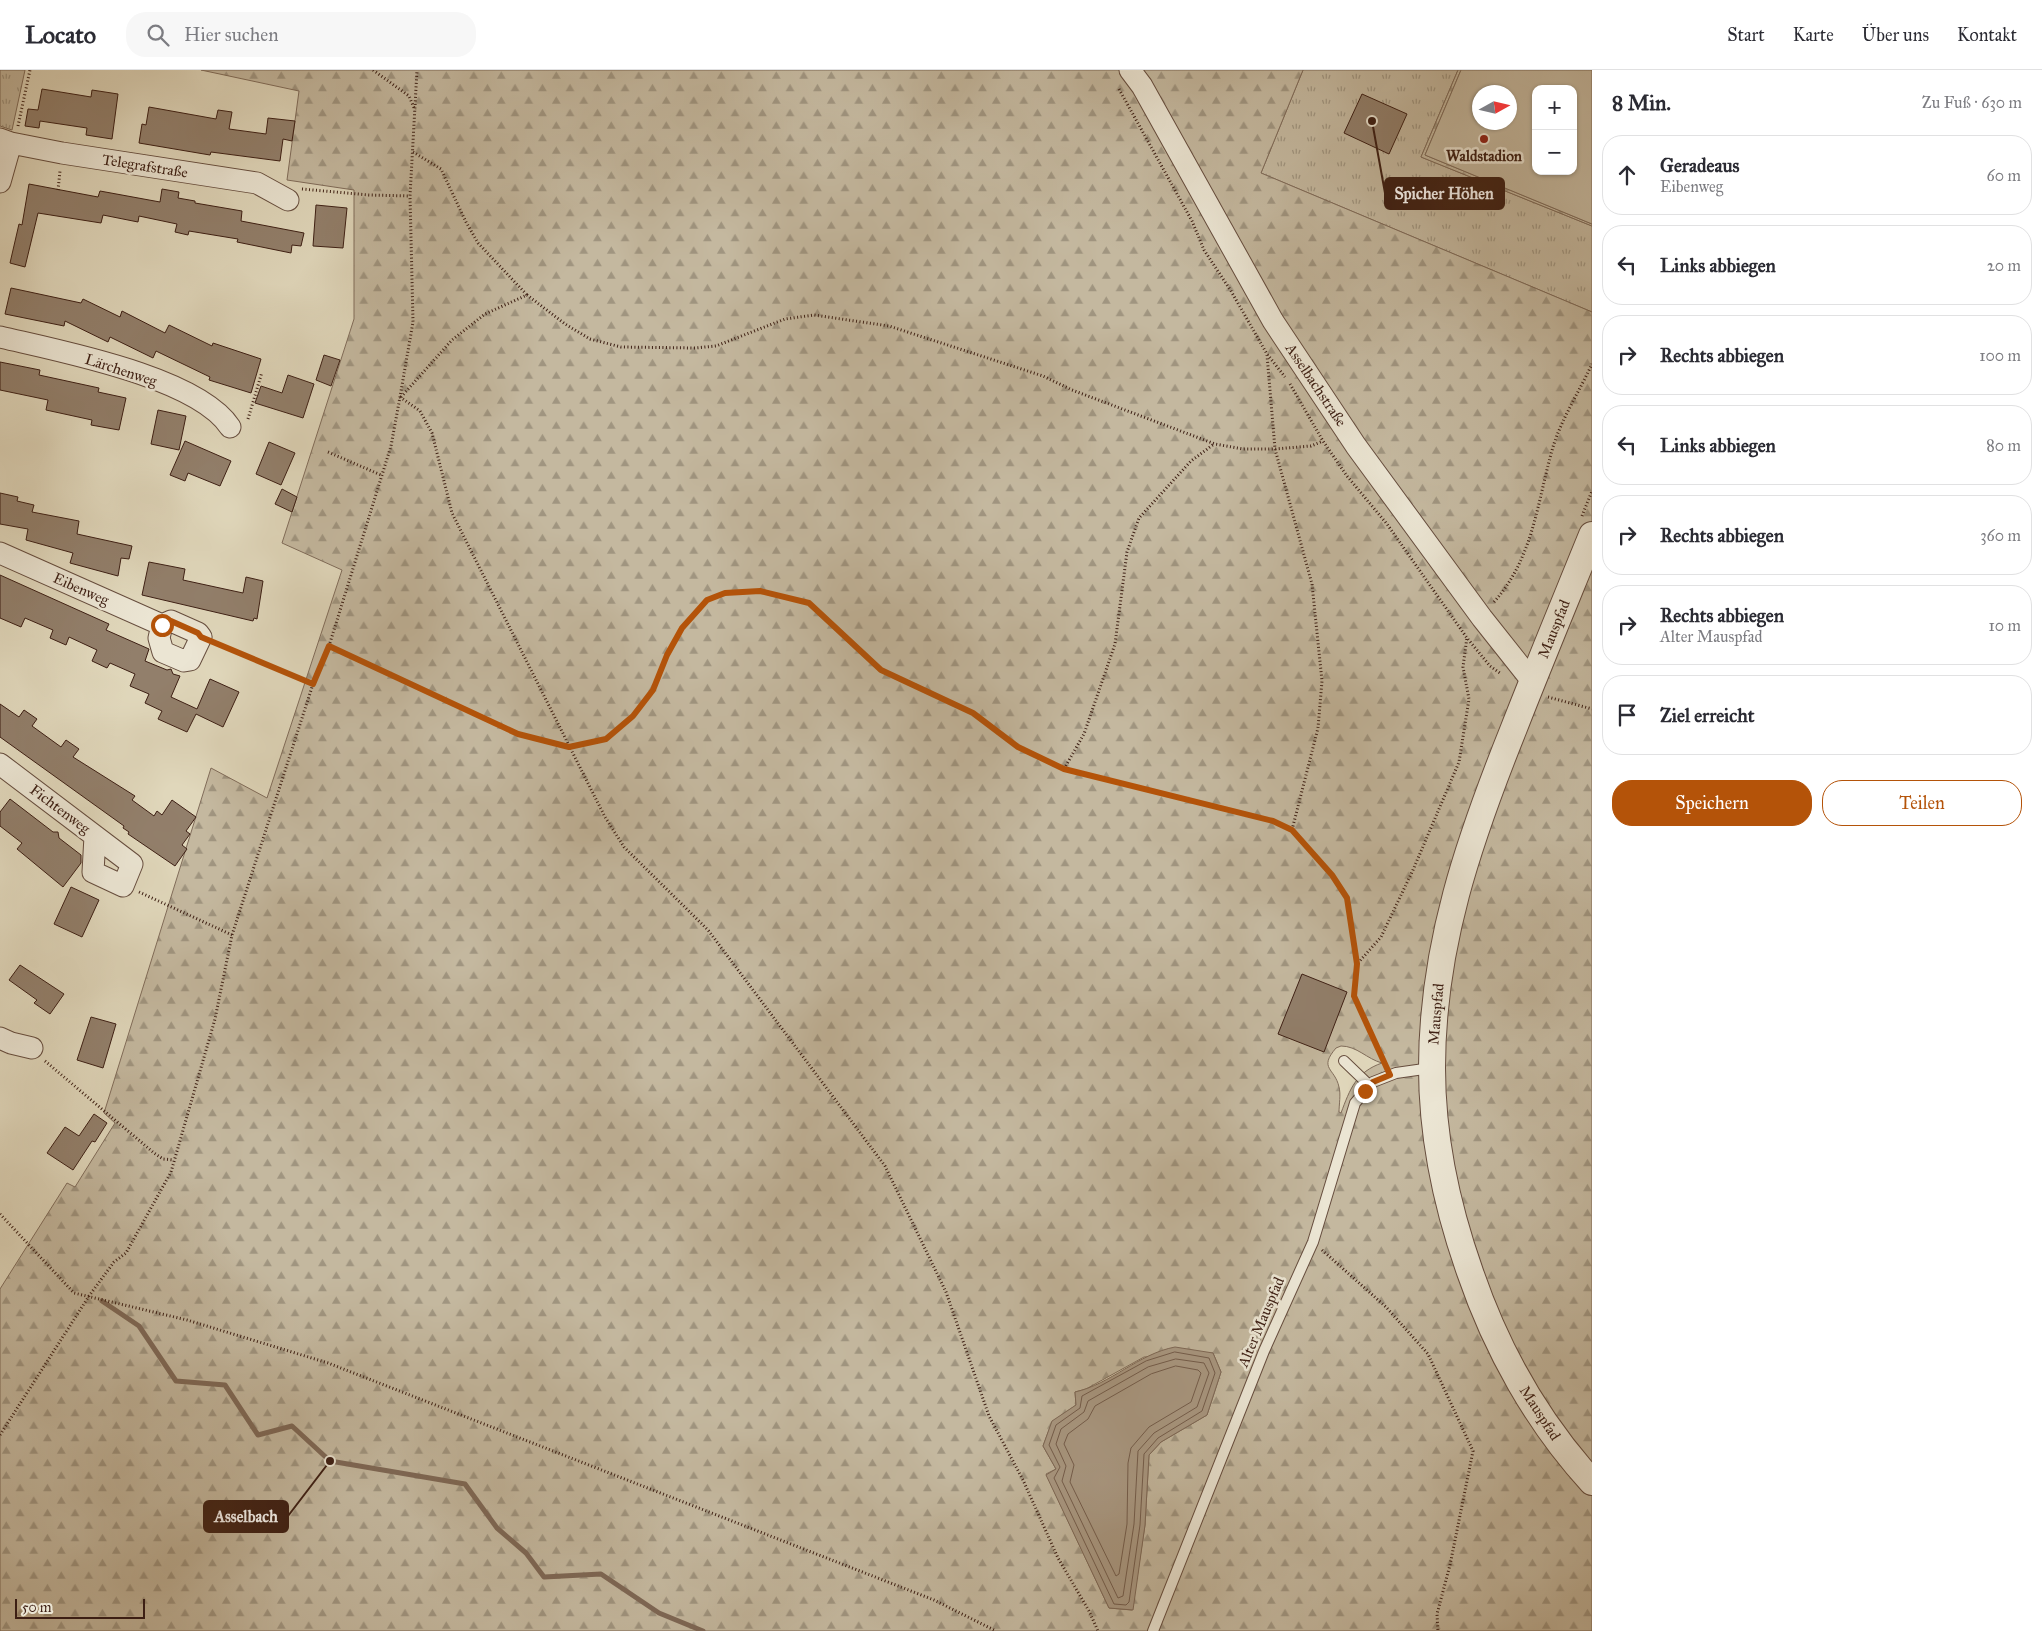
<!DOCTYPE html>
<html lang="de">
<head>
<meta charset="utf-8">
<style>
  body { margin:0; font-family:"IM FELL Great Primer",serif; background:#f7f7f7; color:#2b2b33 }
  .controls { position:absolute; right:15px; top:15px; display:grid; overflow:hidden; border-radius:10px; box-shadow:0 1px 4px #0004 }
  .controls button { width:45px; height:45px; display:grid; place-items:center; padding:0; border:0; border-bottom:1px solid #e1e1e2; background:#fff; color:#2b2b33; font:25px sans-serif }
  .compass { position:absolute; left:1472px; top:15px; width:45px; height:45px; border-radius:50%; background:#fff; box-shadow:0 1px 4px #0004; rotate:82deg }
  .scale { position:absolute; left:15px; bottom:12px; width:130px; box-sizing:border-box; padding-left:5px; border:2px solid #3d1f14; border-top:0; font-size:14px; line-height:18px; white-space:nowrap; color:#3d1f14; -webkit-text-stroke:4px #ebe5d3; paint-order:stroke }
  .stop { position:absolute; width:15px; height:15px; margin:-11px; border:4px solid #b45309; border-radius:50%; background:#fff }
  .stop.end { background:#b45309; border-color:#fff; box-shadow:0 1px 5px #0008 }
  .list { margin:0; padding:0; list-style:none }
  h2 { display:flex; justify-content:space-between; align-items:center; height:65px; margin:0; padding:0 20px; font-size:21px }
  h2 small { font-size:16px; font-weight:400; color:#7c7c81 }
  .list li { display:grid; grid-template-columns:32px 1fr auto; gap:15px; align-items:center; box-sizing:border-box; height:80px; margin:0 10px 10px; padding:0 10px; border:1px solid #e1e1e2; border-radius:20px }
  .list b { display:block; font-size:19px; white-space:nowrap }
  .list p { margin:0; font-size:16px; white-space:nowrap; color:#7c7c81 }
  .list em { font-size:16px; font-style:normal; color:#7c7c81 }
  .actions { display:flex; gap:10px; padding:15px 20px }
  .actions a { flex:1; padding:11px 0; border:1px solid #b45309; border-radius:20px; text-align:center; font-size:18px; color:#b45309 }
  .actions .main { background:#b45309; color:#fff }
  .icon { flex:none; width:28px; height:28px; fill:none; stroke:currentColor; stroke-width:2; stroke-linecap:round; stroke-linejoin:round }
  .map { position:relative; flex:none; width:1592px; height:1561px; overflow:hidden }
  header { display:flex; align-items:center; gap:30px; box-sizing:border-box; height:70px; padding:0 25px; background:#fff; border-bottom:1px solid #e1e1e2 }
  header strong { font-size:24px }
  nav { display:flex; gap:28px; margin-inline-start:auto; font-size:18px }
  .search { width:350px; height:45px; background:#f7f7f7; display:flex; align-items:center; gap:12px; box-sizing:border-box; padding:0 18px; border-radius:20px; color:#7c7c81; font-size:19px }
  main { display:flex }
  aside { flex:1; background:#fff }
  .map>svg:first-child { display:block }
</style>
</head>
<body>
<header>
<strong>Locato</strong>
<div class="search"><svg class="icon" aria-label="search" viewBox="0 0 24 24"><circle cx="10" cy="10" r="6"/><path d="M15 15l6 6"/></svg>Hier suchen</div>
<nav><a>Start</a><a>Karte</a><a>Über uns</a><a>Kontakt</a></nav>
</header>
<main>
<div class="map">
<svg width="1592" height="1561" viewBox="0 0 1592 1561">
  <defs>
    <pattern id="grass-tufts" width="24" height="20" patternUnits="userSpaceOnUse" patternTransform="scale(1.25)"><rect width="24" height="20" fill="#c4b89f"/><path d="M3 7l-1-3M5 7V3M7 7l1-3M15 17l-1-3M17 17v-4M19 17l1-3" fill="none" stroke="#a09580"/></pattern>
    <pattern id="forest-firs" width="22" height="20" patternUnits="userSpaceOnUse" patternTransform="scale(1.25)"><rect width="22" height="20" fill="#c4b89f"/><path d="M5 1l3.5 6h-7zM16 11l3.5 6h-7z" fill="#a09580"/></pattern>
  </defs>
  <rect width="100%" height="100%" fill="#e0d7bb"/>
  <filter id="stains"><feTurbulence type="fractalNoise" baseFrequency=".004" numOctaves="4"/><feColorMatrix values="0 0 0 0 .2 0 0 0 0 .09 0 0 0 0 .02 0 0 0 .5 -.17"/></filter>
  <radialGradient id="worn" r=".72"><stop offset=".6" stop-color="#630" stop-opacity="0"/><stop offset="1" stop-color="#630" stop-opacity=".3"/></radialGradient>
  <path fill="url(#grass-tufts)" stroke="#806c5a" d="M 0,0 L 25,0 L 12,60 L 0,56 Z
    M 1303,0 L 1458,0 L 1421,87 L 1592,156 L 1592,242 L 1261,103 Z"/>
  <path fill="url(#forest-firs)" stroke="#806c5a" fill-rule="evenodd" d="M 201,0 L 1303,0 L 1261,103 L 1592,242 L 1592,1561 L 0,1561 L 0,1219 L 67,1113 L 75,1117 L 115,1053 L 104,1043 L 211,698 L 267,728 L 342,500 L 282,473 L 354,249 L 354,120 L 287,110 L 299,21 ZM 1341,976 C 1357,976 1367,989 1382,993 C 1356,1002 1350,1019 1341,1043 L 1339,1042 C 1339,1035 1341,1024 1339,1017 C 1335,998 1318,999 1336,978 ZM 1213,1283 L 1221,1302 L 1207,1345 L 1161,1372 L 1149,1385 L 1145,1455 L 1132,1540 L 1109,1538 L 1046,1404 L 1056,1399 L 1043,1376 L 1052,1352 L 1076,1335 L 1075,1322 L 1086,1319 L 1144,1287 Z
    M 1458,0 L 1461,0 L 1425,85 L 1592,154 L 1592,156 L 1421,87 Z"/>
  <path fill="#c4b89f" stroke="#806c5a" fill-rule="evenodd" d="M 1461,0 L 1592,0 L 1592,154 L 1425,85 ZM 1536,19 L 1573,19 L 1573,101 L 1536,101 ZM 1480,22 L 1510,22 L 1510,52 L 1480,52 Z"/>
  <path fill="#a99882" stroke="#7e6856" d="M 1175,1277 L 1213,1283 L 1221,1302 L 1207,1345 L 1161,1372 L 1149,1385 L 1145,1455 L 1133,1540 L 1109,1538 L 1046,1405 L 1056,1399 L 1043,1376 L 1052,1351 L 1076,1335 L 1075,1322 C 1111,1314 1138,1284 1175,1277 Z"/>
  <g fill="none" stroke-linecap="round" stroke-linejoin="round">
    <path stroke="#735c4b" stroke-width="1" d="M 1175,1282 L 1209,1288 L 1215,1303 L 1202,1341 L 1158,1368 L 1144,1384 L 1140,1455 L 1129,1532 L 1126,1535 L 1114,1534 L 1054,1408 L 1060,1397 L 1049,1375 L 1056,1355 L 1080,1338 L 1082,1326 L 1146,1291 Z
      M 1176,1289 L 1204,1293 L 1209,1303 L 1197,1337 L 1154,1363 L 1138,1381 L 1134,1454 L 1123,1526 L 1118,1528 L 1062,1411 L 1066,1396 L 1056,1374 L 1061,1359 L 1084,1342 L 1088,1331 L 1148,1297 Z
      M 1176,1296 L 1198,1300 L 1201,1303 L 1191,1332 L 1149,1357 L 1131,1378 L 1128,1393 L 1127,1454 L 1119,1504 L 1116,1506 L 1070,1412 L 1074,1395 L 1064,1374 L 1068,1364 L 1088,1349 L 1095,1336 L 1151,1304 Z"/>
    <path stroke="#7e6856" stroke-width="5" d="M 102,1231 L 139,1256 L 176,1311 L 225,1315 L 258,1365 L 292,1356 L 330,1391 L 465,1414 L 497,1458 L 526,1483 L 544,1507 L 601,1504 L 659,1543 L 703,1561"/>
  </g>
  <path fill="#927f6b" stroke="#3d1f14" d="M 42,19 L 91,27 L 92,20 L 118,24 L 112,69 L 86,65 L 87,58 L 40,51 L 39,58 L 25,56 L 28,39 L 38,40 Z
    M 1362,24 L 1407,44 L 1389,84 L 1344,63 Z
    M 149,37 L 216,49 L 218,40 L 232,42 L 229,59 L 266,64 L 268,48 L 295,51 L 292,71 L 283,69 L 280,91 L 211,82 L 210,85 L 139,73 L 142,54 L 146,55 Z
    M 29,114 L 98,127 L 100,121 L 160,132 L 162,119 L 179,122 L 178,128 L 195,131 L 195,133 L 242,141 L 241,151 L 304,163 L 301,176 L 292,175 L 291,183 L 237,172 L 238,169 L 189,161 L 188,165 L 175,162 L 177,154 L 139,146 L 138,152 L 103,145 L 101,153 L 38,143 L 25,197 L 10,193 L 19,154 L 22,155 Z
    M 316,135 L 347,138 L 343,178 L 313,176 Z
    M 11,218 L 81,233 L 83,229 L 120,247 L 122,241 L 165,263 L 169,255 L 212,276 L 213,273 L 261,289 L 251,323 L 209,310 L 210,307 L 156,281 L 153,288 L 110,267 L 108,272 L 65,251 L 64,256 L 5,244 Z
    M 324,285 L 340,290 L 331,316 L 316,310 Z
    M 0,292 L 40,300 L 39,305 L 99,318 L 98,322 L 126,328 L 119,360 L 91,355 L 92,350 L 46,340 L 48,330 L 0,320 Z
    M 288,305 L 314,314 L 303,348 L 255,333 L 261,316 L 282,323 Z
    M 158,340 L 186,346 L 179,380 L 151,374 Z
    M 185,371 L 231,391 L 220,416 L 188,403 L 185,411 L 170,405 Z
    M 269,372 L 295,383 L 281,415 L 256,404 Z
    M 282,419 L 297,427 L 292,442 L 275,434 Z
    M 0,423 L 18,427 L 17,431 L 34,435 L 32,442 L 79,451 L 77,464 L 132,476 L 129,489 L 121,488 L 118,506 L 70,493 L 73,483 L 26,470 L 28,459 L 0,454 Z
    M 149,492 L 185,499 L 183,510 L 243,523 L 246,507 L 263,511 L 257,549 L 254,548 L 253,551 L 142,525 Z
    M 0,505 L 109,554 L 106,560 L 149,579 L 145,591 L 167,600 L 171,599 L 173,604 L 180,606 L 171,627 L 197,639 L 210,609 L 239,622 L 223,657 L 196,644 L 187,662 L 158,649 L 162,641 L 145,633 L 149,624 L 130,616 L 135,604 L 110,593 L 107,598 L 92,591 L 97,580 L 69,567 L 66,575 L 50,568 L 53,560 L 25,548 L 21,557 L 0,548 Z
    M 0,634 L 19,647 L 24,640 L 37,649 L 32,656 L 61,677 L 66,670 L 79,679 L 73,687 L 135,726 L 132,730 L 154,746 L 157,741 L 162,745 L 172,730 L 196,747 L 186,761 L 190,764 L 182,775 L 187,779 L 175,796 L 128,764 L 129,762 L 123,758 L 124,756 L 0,667 Z
    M 10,729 L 53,762 L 58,762 L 59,768 L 81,785 L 81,793 L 63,817 L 17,779 L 22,773 L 0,756 L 0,742 Z
    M 71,817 L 99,830 L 82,867 L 54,854 Z
    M 20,895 L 64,924 L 50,944 L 34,933 L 37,930 L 9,910 Z
    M 1302,904 L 1347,922 L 1324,982 L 1278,964 Z
    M 91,947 L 116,954 L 103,998 L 77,990 Z
    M 94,1044 L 107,1053 L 95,1072 L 92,1071 L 73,1100 L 47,1083 L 65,1057 L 79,1066 Z"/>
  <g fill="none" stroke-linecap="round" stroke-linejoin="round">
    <g stroke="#664d3e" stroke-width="12">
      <path id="service" d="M 1344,991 L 1369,1015
        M 1153,1561 L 1264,1281 L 1313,1172 L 1355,1033 L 1373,1012 L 1396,1003 L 1431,998"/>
    </g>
    <g stroke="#664d3e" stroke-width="23">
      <path id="minor" d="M 1130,0 L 1142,16 L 1273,251 L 1356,376 L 1482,548 L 1532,611
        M 0,69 L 11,73 L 62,83 L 257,113 L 288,130
        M 0,112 L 11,73
        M 0,267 C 59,281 197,307 230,357
        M 0,483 L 162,555 L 171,551 L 198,563 L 201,567 L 190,590 L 184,591 L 163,582 L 159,568 L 162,555
        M 0,694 L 132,794 L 123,816 L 93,802 L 95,766
        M 0,968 L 11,973 L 32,978"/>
    </g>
    <g stroke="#664d3e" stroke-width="28">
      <path id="tertiary" d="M 1592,465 C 1566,529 1539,594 1514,658 C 1469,770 1432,876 1432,998 C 1432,1067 1447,1137 1470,1202 C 1496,1278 1537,1352 1592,1412"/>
    </g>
    <path stroke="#3d1f14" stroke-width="3" stroke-dasharray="1 2.5" stroke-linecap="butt" d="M 373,0 L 409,26 L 415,40
      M 1119,19 L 1192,151 L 1204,180 L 1231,221 L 1267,284 L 1285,307
      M 18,56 L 30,0
      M 413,82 L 441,99 L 466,152 L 478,173 L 527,225
      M 302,119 L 369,125 L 410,126
      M 58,120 L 60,101
      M 1267,285 L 1275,379 L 1312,514 L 1322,611 L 1318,658 L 1292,760
      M 1290,314 L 1323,371 L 1347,406 L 1387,454 L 1467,568 L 1490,596 L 1500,603
      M 400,327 L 420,341 L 432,363 L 452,443 L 605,747 L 624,777 L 708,860 L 885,1096 L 946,1222 L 989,1346 L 1023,1410 L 1058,1488 L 1089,1541 L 1098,1561
      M 401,327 L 452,270 L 485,244 L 527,225 L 565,254 L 590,269 L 621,277 L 695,278 L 716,276 L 785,249 L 814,245 L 889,256 L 1043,306 L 1072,320 L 1215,374 L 1243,379 L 1275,379 L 1311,376 L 1323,371
      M 248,349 L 262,302
      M 328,382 L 381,405
      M 1582,446 L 1592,421
      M 1494,532 C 1534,487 1537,432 1553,377 C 1561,350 1580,320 1592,294
      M 217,573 L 313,614
      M 329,576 L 519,664 L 569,677 L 606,669 L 633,646 L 653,620 L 667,585 L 682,558 L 707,530 L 725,523 L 760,521 L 809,533 L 881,600 L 909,612 L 973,643 L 1018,677 L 1064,699 L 1273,751 L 1292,760 L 1332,805 L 1347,828 L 1357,894 L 1354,926 L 1386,994
      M 1548,627 L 1592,639
      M 1064,699 L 1084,664 L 1115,574 L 1127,482 L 1139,448 L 1191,391 L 1214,374
      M 139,822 L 232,865
      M 1358,893 L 1381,867 L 1413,800 L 1459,692 L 1469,629 L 1463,597 L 1467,567
      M 45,991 L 154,1083 L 163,1089 L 174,1090
      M 0,1144 L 74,1223 L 187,1250 L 328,1293 L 934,1530 L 996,1561
      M 1322,1180 L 1386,1237 L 1428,1284 L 1473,1381 L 1450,1495 L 1437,1544 L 1438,1561
      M 0,1365 L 89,1226 L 114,1192 L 126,1183 L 171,1102 L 215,949 L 232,865 L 313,614 L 329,576 L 391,376 L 400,327 L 413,252 L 410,126 L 417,0"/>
    <use href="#service" stroke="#ebe5d3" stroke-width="10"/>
    <use href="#minor" stroke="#ebe5d3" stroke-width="21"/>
    <use href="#tertiary" stroke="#ebe5d3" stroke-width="26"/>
  </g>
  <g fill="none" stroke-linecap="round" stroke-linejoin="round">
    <path stroke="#b45309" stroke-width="6" d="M 162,555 L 171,551 L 198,563 L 201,567 L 313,614 L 329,576 L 518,664 L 569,677 L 606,669 L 633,646 L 653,620 L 667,585 L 682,558 L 707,530 L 725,523 L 760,521 L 809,533 L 881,600 L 973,643 L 1018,677 L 1064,699 L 1273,751 L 1292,760 L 1332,805 L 1347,828 L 1357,894 L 1354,926 L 1390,1005 L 1373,1012 L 1365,1021"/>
  </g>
  <circle fill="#8f2418" stroke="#ebe5d3" stroke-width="2" cx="1484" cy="69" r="5"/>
  <g text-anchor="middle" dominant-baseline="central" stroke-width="5" stroke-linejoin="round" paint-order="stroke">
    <g font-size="15" font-weight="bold" fill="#3d1f14" stroke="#ebe5d3">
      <text x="1484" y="86">Waldstadion</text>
    </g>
    <g font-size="15" fill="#3d1f14" stroke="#ebe5d3">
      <text transform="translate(145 96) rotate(9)">Telegrafstraße</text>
      <text transform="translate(121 300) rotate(18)">Lärchenweg</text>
      <text transform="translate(1316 315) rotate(56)">Asselbachstraße</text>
      <text transform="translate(81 519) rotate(24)">Eibenweg</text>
      <text transform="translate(1554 559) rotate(-68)">Mauspfad</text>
      <text transform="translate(60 739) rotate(37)">Fichtenweg</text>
      <text transform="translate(1436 944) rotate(-85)">Mauspfad</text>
      <text transform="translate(1261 1252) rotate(-67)">Alter Mauspfad</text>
      <text transform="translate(1540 1343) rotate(57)">Mauspfad</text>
    </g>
  </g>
  <path fill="none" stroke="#3d1f14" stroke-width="2" d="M1372 51L1385 123M330 1391L288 1446"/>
  <g fill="#3d1f14" stroke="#ebe5d3" stroke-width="2">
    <circle cx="1372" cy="51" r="5"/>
    <circle cx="330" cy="1391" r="5"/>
  </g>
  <g fill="#3d1f14" stroke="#3d1f14" stroke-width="2">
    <rect x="1385" y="108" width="119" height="31" rx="5"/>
    <rect x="204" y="1431" width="84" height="31" rx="5"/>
  </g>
  <g font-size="16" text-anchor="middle" font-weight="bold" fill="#fff">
    <text x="1444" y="129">Spicher Höhen</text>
    <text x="246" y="1452">Asselbach</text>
  </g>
  <rect width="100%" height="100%" filter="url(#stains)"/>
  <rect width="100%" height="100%" fill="url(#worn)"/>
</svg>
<div class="controls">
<button>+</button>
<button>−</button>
</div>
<svg class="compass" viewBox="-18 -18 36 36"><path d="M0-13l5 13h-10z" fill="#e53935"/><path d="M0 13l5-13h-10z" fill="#7c7c81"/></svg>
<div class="scale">50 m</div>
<div class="stop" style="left:162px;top:555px"></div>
<div class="stop end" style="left:1365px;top:1021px"></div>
</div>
<aside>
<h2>8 Min.<small>Zu Fuß · 630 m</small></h2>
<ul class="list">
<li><svg class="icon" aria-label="ahead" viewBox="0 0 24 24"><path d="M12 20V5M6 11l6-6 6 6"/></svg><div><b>Geradeaus</b><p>Eibenweg</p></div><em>60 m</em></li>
<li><svg class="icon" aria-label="left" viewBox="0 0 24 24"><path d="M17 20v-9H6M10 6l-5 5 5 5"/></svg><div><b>Links abbiegen</b></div><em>20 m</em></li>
<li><svg class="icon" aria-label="right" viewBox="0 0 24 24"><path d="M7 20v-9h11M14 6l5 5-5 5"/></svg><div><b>Rechts abbiegen</b></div><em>100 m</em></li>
<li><svg class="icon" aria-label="left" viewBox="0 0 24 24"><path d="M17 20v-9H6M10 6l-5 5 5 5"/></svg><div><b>Links abbiegen</b></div><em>80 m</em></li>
<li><svg class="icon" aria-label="right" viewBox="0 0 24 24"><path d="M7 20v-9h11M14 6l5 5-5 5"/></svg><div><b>Rechts abbiegen</b></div><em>360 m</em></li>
<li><svg class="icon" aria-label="right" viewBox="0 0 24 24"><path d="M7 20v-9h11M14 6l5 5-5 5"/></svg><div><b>Rechts abbiegen</b><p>Alter Mauspfad</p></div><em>10 m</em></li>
<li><svg class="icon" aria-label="arrive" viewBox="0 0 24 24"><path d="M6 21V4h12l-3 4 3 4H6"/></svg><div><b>Ziel erreicht</b></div></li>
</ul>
<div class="actions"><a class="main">Speichern</a><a>Teilen</a></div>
</aside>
</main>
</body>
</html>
